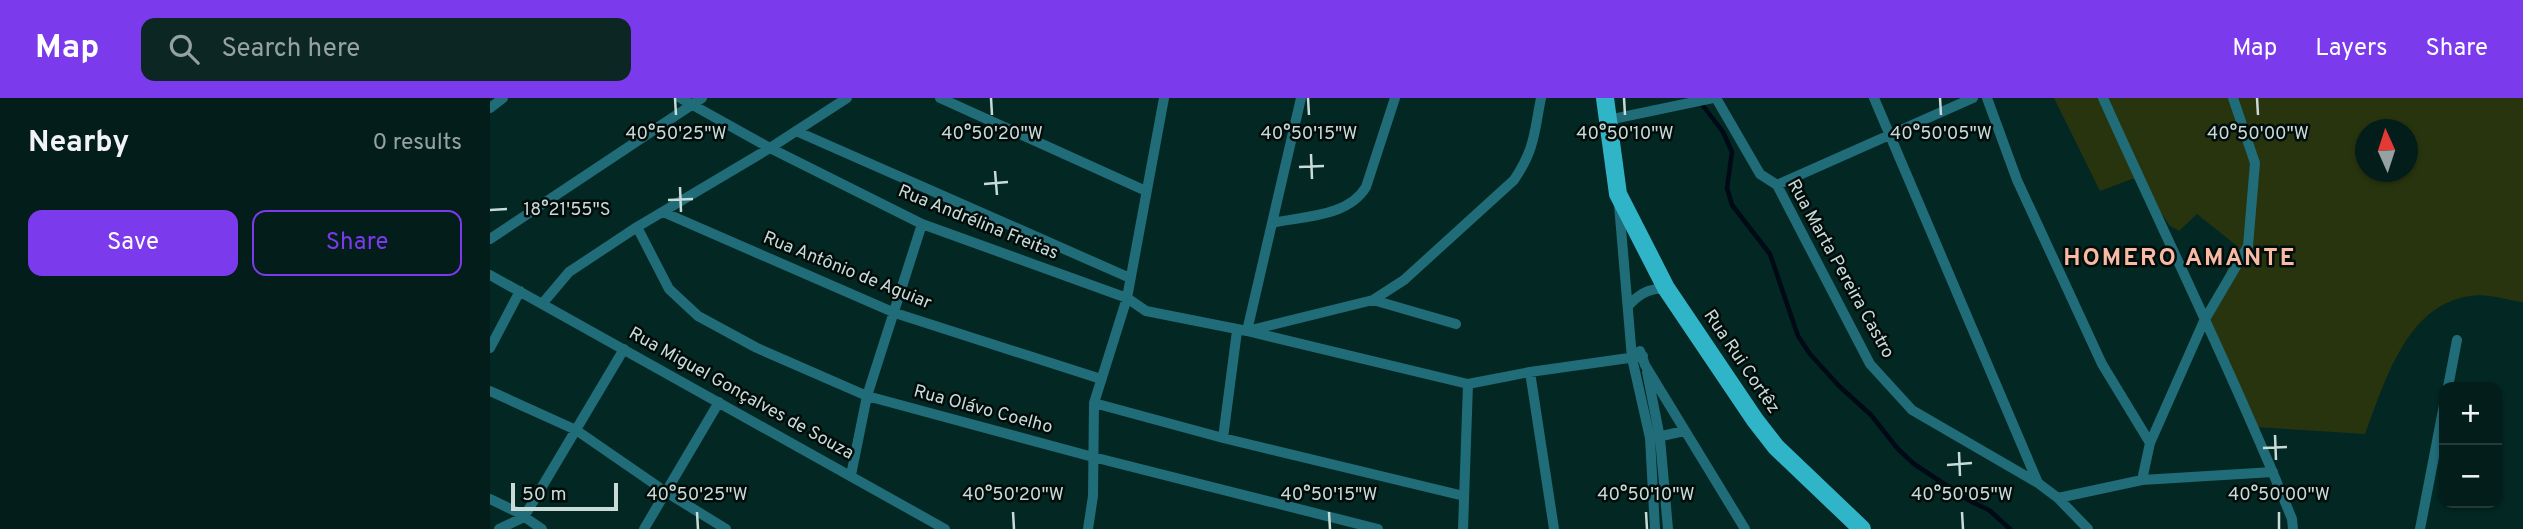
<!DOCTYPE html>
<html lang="en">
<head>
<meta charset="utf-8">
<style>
  body { margin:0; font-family:Overpass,sans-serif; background:#0c2623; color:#f1f3f6 }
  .controls { position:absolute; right:21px; bottom:21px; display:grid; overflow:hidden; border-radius:14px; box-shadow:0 2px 5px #0004 }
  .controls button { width:63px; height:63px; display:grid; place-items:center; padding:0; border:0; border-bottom:2px solid #233b39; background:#021d1a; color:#f1f3f6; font:35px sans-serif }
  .compass { position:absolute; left:1865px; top:21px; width:63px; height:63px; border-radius:50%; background:#021d1a; box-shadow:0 2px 5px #0004; rotate:357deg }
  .scale { position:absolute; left:21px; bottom:18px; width:107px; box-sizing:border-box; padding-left:7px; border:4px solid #c9dbd7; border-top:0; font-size:19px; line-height:24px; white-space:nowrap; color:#c9dbd7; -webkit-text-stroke:5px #020d0b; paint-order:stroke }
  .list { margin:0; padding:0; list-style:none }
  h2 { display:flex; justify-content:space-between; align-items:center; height:91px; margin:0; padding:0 28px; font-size:30px }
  h2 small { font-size:23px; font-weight:400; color:#96a2a2 }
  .actions { display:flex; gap:14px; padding:21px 28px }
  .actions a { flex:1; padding:16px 0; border:2px solid #7c3aed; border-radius:14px; text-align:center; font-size:24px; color:#7c3aed }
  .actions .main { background:#7c3aed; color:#fff }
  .icon { flex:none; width:38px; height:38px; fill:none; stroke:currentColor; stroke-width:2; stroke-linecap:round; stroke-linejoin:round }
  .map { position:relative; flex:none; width:2033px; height:431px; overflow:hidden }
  header { display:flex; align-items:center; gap:42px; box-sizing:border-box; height:98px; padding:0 35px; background:#7c3aed; color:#fff }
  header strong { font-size:33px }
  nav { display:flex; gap:38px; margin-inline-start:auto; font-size:24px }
  .search { width:490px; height:63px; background:#0c2623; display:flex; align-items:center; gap:18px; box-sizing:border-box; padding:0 24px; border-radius:14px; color:#96a2a2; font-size:26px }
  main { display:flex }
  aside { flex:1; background:#021d1a }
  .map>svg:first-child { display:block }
</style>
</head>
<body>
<header>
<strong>Map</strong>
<div class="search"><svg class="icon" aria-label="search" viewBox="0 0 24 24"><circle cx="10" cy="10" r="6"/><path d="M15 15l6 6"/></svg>Search here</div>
<nav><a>Map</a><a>Layers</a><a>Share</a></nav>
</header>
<main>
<aside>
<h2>Nearby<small>0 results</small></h2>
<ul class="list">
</ul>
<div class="actions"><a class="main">Save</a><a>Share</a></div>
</aside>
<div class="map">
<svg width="2033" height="431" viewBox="0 0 2033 431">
  <rect width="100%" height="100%" fill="#032722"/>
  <path fill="#28340e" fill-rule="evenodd" d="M 1564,0 L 2033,0 L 2033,204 C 2017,202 1996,195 1980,198 C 1916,207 1895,284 1875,336 L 1765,329 L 1719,225 L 1731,187 L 1747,148 L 1707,116 L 1689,133 L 1679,127 L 1650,82 L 1642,81 L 1610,93 ZM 1876,32 L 1918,32 L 1918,74 L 1876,74 Z"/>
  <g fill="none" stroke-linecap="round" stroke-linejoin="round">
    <path stroke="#000916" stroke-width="4.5" d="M 1211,5 L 1233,34 L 1242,54 L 1237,90 L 1242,107 L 1280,156 L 1308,238 L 1320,256 L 1349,288 L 1381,317 L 1408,351 L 1424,366 L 1480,403 L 1499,412 L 1520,431"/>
    <path stroke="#206c78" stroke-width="10" d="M 190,0 L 280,50 L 432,126 L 637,200 L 656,213 L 757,233 L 978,286 L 1040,274 L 1153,258
      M 450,0 L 656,93
      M 811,0 L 757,233 L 883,202 L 914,182 L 1024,82 C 1045,51 1044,35 1051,0
      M 1226,0 L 1270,76 L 1287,87 L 1380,266 L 1422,312 L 1548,385 L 1568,400 L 1598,431
      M 1384,0 L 1548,385
      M 1497,0 L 1527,82 L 1612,266 L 1660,345
      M 1613,0 C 1676,140 1744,278 1802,421 L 1803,431
      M 0,10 L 13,0
      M 1118,22 L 1223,0
      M 306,33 L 640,180
      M 1287,87 L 1483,0
      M 1129,107 L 1142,260 L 1160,340 L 1165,431
      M 173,114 L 405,215 L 611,281
      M 782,125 C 814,118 858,119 876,89 L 905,0
      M 147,129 L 179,191 L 208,218 L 267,250 L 377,298 L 603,359 L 888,431
      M 0,141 L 212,0
      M 0,177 L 455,431
      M 883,202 L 966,226
      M 52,206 L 79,174 L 147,129 L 280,50 L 357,0
      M 1138,208 C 1150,195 1158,191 1176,190
      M 0,250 L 30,193
      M 1150,253 L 1155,267 L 1255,431
      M 1040,274 L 1064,431
      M 1157,274 L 1170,340 L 1178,431
      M 1958,289 L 1967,242
      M 0,293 L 86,332 L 176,394 L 236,431
      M 604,305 L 733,340 L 974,398
      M 733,340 L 747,233
      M 1163,340 L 1194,333
      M 361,377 L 377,298 L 432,126
      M 1652,382 L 1660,345 L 1714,223 L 1758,148 L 1765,65 L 1743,0
      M 1568,400 L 1652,382 L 1783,374
      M 0,401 L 29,415 L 52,431
      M 9,431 L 34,419 L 134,251
      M 154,431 L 229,304
      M 598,431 L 603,398 L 604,305 L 637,200 L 674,0
      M 973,431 L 978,286
      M 1930,431 L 1954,307"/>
    <path stroke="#30b4c7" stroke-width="18" d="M 1115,0 L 1128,96 L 1176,190 L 1265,322 L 1286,349 L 1372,431"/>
  </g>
  <path fill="none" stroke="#c9dbd7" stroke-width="2.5" d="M 185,0 L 186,17M 501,0 L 502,17M 818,0 L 819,17M 1134,0 L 1135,17M 1450,0 L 1451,17M 1767,0 L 1768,17M 821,56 L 822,81M 809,69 L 834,68M 505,73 L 507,97M 494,86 L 518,84M 190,89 L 191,114M 178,102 L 203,101M 0,112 L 17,111M 1785,337 L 1786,362M 1773,350 L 1797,349M 1469,354 L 1470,378M 1457,367 L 1482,365M 207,414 L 208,431M 523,414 L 524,431M 839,414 L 840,431M 1156,414 L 1157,431M 1472,414 L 1473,431M 1789,414 L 1789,431"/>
  <g text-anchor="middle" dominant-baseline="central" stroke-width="5" stroke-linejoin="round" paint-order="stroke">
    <g font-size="18" fill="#c9dbd7" stroke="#020d0b">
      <text transform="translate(488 125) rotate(22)">Rua Andrélina Freitas</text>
      <text transform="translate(1350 171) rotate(61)">Rua Marta Pereira Castro</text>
      <text transform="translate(357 173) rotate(22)">Rua Antônio de Aguiar</text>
      <text transform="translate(1251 264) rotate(56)">Rua Rui Cortêz</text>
      <text transform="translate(251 296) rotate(29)">Rua Miguel Gonçalves de Souza</text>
      <text transform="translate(493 312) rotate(15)">Rua Olávo Coelho</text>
    </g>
    <g font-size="24" font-weight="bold" letter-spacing="2" fill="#f9baa4" stroke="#020d0b">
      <text x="1690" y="161">HOMERO AMANTE</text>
    </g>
  </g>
  <g font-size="18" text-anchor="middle" fill="#c9dbd7" stroke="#020d0b" stroke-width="5" stroke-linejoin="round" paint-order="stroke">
    <text x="186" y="41">40°50'25"W</text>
    <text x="502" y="41">40°50'20"W</text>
    <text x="819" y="41">40°50'15"W</text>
    <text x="1135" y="41">40°50'10"W</text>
    <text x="1451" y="41">40°50'05"W</text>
    <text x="1768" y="41">40°50'00"W</text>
    <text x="77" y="117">18°21'55"S</text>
    <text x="207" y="402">40°50'25"W</text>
    <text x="523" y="402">40°50'20"W</text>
    <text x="839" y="402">40°50'15"W</text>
    <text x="1156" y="402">40°50'10"W</text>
    <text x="1472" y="402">40°50'05"W</text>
    <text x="1789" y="402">40°50'00"W</text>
  </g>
</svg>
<div class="controls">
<button>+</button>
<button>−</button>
</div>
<svg class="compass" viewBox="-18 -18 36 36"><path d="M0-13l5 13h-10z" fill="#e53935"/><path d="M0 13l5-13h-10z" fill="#96a2a2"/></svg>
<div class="scale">50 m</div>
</div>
</main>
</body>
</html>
